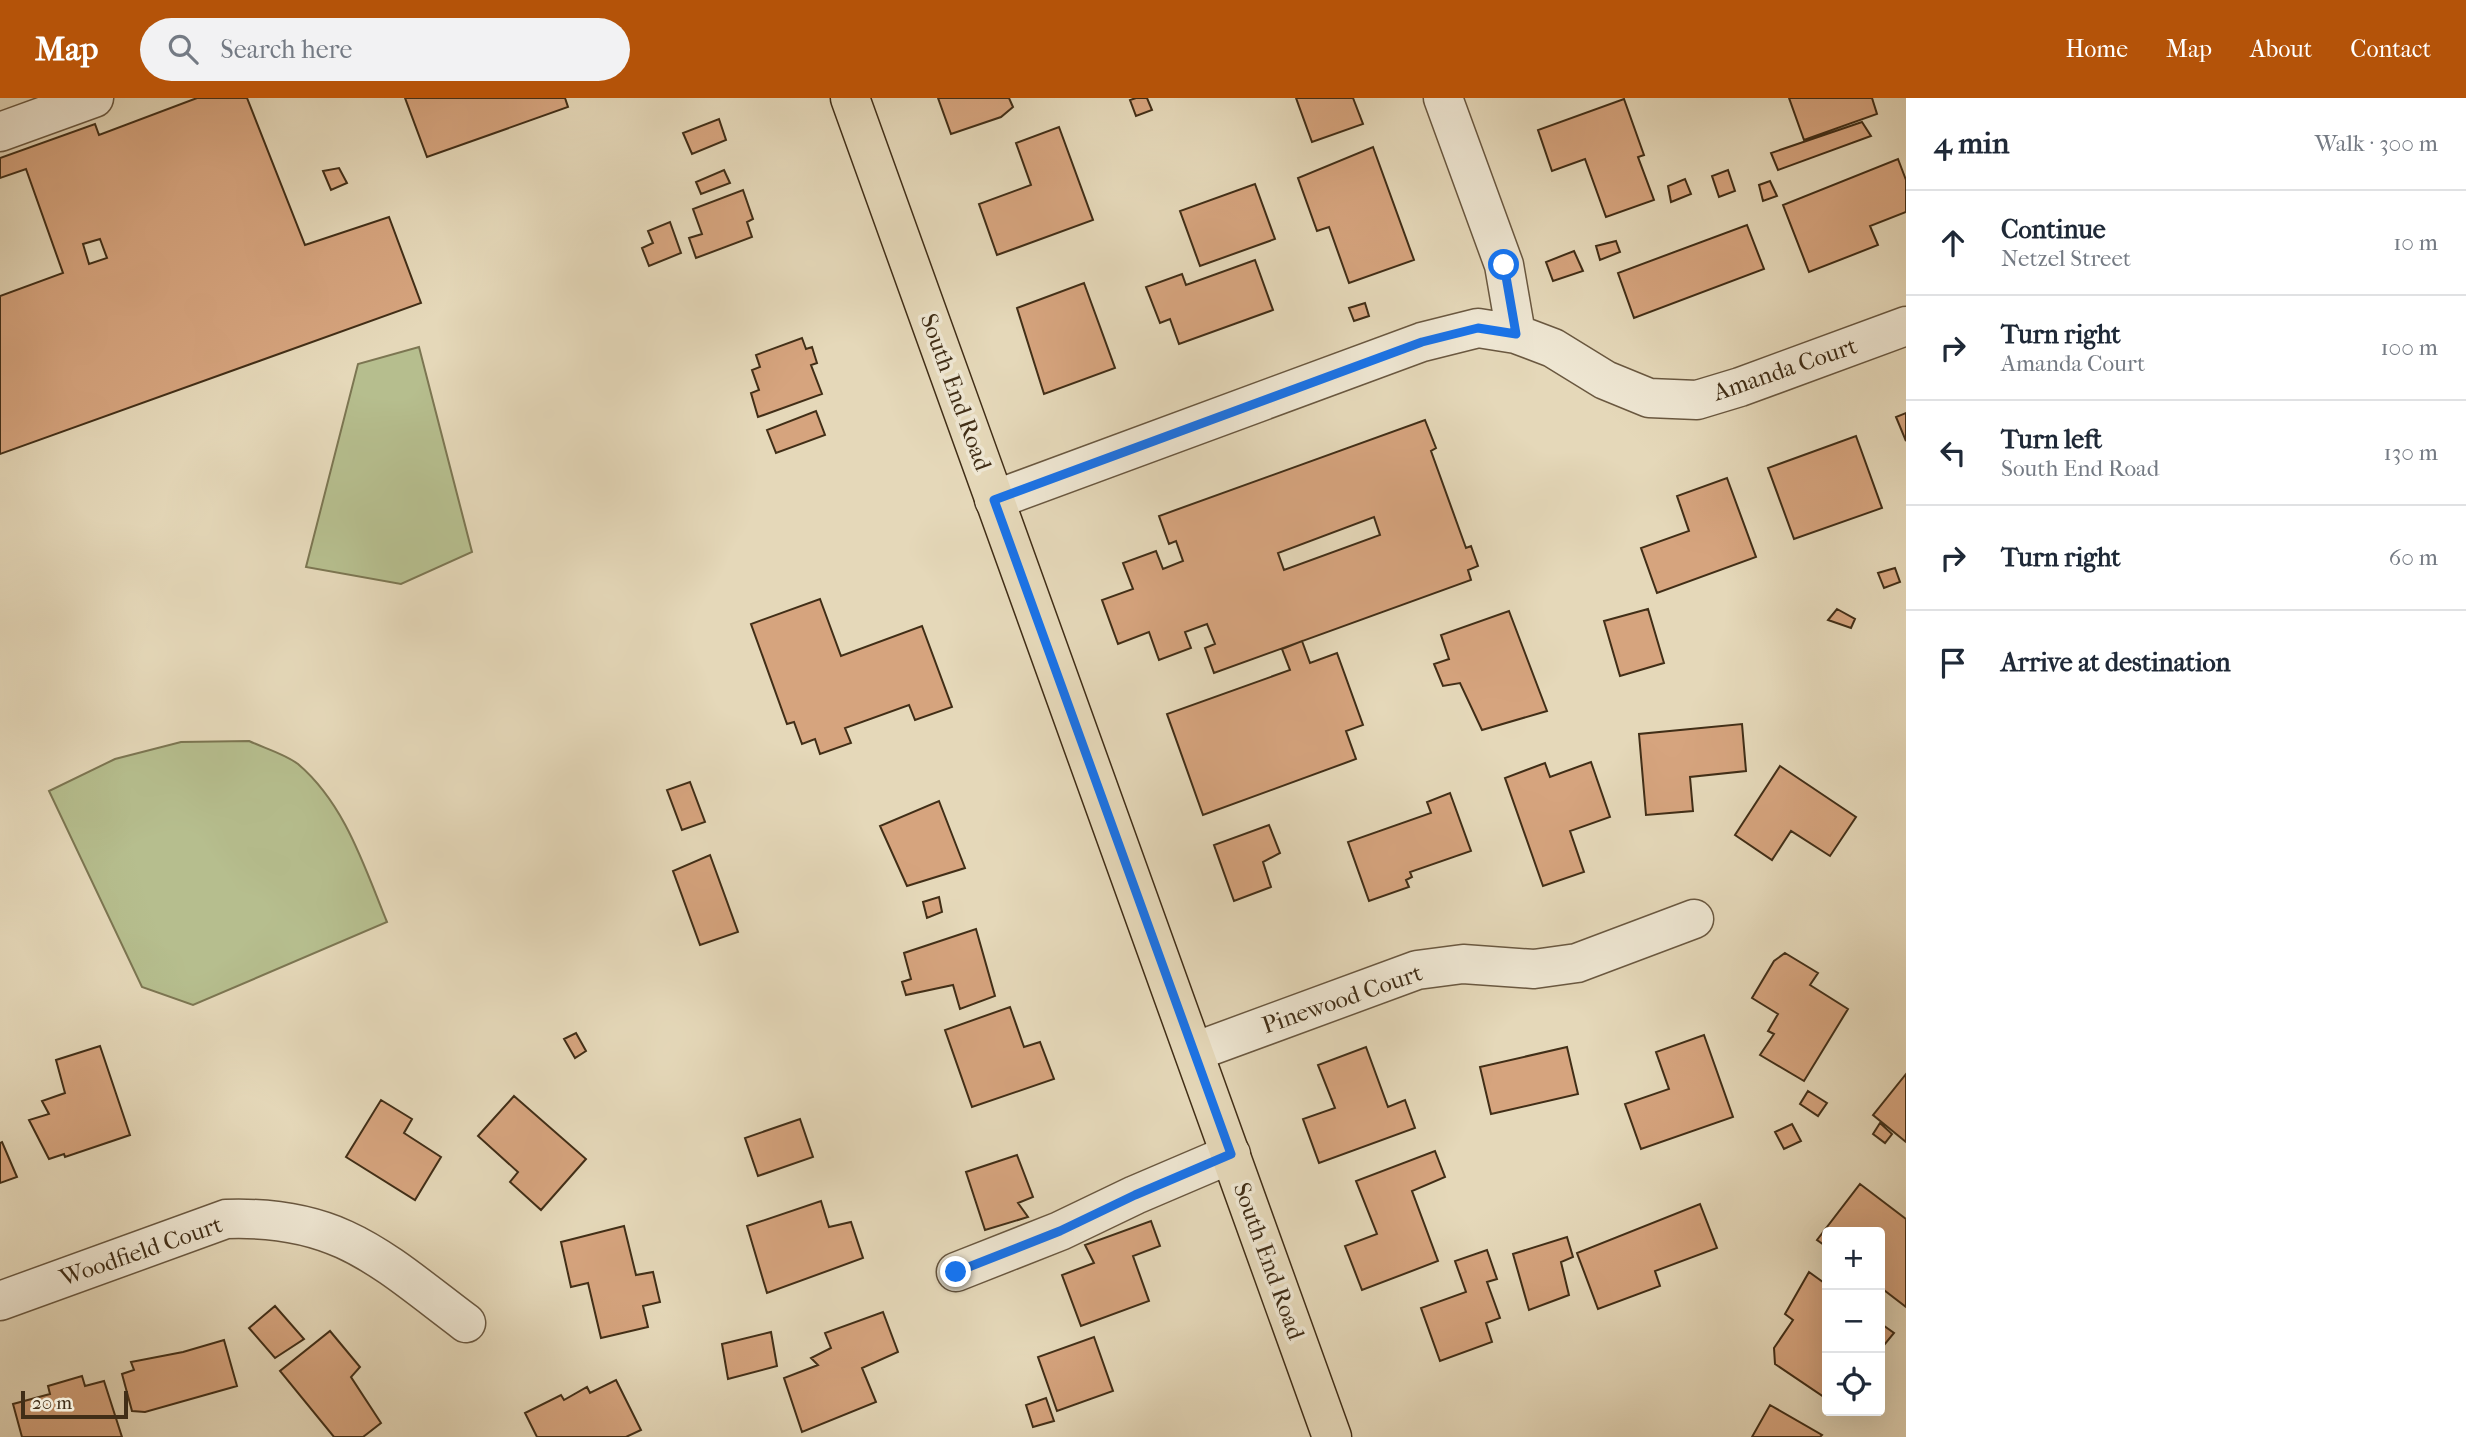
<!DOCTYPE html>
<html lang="en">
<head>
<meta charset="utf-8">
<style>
  body { margin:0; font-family:"IM FELL French Canon",serif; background:#f2f2f3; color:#1f2937 }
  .controls { position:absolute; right:21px; bottom:21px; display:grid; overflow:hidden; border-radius:7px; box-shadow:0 7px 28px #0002 }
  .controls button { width:63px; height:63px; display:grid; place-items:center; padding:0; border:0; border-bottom:2px solid #e0e1e3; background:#fff; color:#1f2937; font:35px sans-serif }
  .scale { position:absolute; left:21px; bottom:18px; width:107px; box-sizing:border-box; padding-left:7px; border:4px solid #412e17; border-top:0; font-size:19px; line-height:24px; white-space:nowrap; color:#412e17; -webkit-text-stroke:5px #eee6d2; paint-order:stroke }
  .stop { position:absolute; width:21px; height:21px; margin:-16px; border:5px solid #1a73e8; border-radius:50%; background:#fff }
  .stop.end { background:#1a73e8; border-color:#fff; box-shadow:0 2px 7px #0008 }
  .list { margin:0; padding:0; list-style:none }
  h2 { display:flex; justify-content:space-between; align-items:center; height:91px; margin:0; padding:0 28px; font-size:30px }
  h2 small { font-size:23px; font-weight:400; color:#747a83 }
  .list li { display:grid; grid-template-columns:46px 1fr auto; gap:21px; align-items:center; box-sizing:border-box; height:105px; padding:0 28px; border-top:2px solid #e0e1e3 }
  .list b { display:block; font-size:26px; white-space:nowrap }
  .list p { margin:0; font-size:23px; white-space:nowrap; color:#747a83 }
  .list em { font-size:23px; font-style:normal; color:#747a83 }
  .icon { flex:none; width:38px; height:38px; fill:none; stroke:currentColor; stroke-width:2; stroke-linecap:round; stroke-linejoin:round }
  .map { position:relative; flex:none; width:1906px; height:1339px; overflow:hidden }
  header { display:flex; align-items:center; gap:42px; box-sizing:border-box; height:98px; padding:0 35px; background:#b45309; color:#fff }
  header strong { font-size:33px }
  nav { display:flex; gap:38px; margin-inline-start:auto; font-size:24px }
  .search { width:490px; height:63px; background:#f2f2f3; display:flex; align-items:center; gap:18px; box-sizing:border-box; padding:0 24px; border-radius:38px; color:#747a83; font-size:26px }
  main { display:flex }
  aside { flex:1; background:#fff }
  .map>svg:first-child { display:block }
</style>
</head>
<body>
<header>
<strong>Map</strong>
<div class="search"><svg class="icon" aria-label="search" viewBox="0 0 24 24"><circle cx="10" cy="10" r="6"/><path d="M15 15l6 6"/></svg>Search here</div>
<nav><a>Home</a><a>Map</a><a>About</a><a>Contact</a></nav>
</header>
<main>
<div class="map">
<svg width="1906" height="1339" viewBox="0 0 1906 1339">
  <rect width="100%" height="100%" fill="#e5d8b9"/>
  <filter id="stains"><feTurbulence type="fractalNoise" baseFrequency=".00286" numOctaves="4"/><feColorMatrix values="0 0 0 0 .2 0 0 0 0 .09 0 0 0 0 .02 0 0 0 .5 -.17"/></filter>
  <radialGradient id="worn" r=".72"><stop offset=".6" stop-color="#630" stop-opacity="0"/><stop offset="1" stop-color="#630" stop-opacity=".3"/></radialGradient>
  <path fill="#b6be8e" stroke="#7c7652" stroke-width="2" d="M 419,249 L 472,454 L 401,486 L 306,469 L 358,266 Z
    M 249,643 C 264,650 285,656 298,666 C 345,706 364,768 387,824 L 193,907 L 142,889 L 49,693 L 115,661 L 181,644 Z"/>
  <path fill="#d6a47e" stroke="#412e17" stroke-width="2" fill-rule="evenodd" d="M 197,0 L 247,0 L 305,147 L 389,119 L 421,205 L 0,356 L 0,198 L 63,175 L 26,71 L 0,80 L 0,60 L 95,26 L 99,37 ZM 100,141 L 107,160 L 89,166 L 83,146 Z
    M 405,0 L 565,0 L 568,9 L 427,59 Z
    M 938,0 L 1009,0 L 1013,9 L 1001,19 L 951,36 Z
    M 1136,0 L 1147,0 L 1152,12 L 1136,18 L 1130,2 Z
    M 1296,0 L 1353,0 L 1363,26 L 1312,44 Z
    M 1789,0 L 1872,0 L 1877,16 L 1804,42 Z
    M 1624,1 L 1644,57 L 1638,59 L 1654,102 L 1606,119 L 1585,61 L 1552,73 L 1538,32 Z
    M 719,21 L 726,42 L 692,56 L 683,35 Z
    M 1862,24 L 1871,38 L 1778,72 L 1771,55 Z
    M 1059,29 L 1093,122 L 997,157 L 979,106 L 1031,87 L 1016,45 Z
    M 1373,49 L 1414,162 L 1349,185 L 1329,129 L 1317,133 L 1298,80 Z
    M 1898,61 L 1906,82 L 1906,114 L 1870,128 L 1878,147 L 1809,174 L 1783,107 Z
    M 339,70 L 347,85 L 331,92 L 323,73 Z
    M 724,72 L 730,85 L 701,96 L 696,84 Z
    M 1728,72 L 1735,93 L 1719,99 L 1712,78 Z
    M 1685,81 L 1691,96 L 1671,104 L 1668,88 Z
    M 1770,83 L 1777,98 L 1763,103 L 1759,87 Z
    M 1255,86 L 1275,141 L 1200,168 L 1180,113 Z
    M 743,92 L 753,121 L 747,124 L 752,139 L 696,160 L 689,140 L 702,136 L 693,111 Z
    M 670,124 L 681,155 L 649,168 L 642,150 L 653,145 L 648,133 Z
    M 1747,127 L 1764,171 L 1634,220 L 1618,175 Z
    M 1616,143 L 1620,154 L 1600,162 L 1596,148 Z
    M 1574,153 L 1583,173 L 1553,183 L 1546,164 Z
    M 1255,162 L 1273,212 L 1179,246 L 1170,221 L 1160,225 L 1146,189 L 1182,176 L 1186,187 Z
    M 1084,185 L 1115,270 L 1044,296 L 1017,210 Z
    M 1365,205 L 1369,218 L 1354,223 L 1349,210 Z
    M 802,240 L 806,251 L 812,249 L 817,265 L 811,267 L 822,296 L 758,319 L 751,295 L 759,292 L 752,272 L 760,269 L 756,257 Z
    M 816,313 L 825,337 L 776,355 L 767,332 Z
    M 1906,315 L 1906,343 L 1896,319 Z
    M 1425,322 L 1436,350 L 1431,353 L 1466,450 L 1471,448 L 1478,468 L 1468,472 L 1471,482 L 1214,575 L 1205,550 L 1215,546 L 1207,526 L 1185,534 L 1191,550 L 1159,562 L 1149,534 L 1118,546 L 1102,502 L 1133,491 L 1123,465 L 1156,453 L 1163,471 L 1183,463 L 1176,443 L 1169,446 L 1159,418 ZM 1374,419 L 1380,437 L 1284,472 L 1278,455 Z
    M 1856,338 L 1882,410 L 1794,441 L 1768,370 Z
    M 1727,380 L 1756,459 L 1657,495 L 1641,450 L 1689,433 L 1677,398 Z
    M 1895,470 L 1900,484 L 1884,490 L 1878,475 Z
    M 820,501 L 841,558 L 922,528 L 952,609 L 915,622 L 909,607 L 845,630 L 851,645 L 820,656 L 815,641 L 802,646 L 794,624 L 787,626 L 751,526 Z
    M 1648,511 L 1664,565 L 1620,578 L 1604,523 Z
    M 1837,511 L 1855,521 L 1851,530 L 1828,522 Z
    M 1509,513 L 1547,613 L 1482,632 L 1460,585 L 1443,588 L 1434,566 L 1449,561 L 1441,537 Z
    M 1302,543 L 1310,565 L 1337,555 L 1363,627 L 1346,633 L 1356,661 L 1203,717 L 1167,616 L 1290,572 L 1282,551 Z
    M 1742,626 L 1746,673 L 1690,679 L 1693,713 L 1646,717 L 1639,636 Z
    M 1591,664 L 1610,719 L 1570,733 L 1584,774 L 1543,788 L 1505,680 L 1545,665 L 1550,679 Z
    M 1780,668 L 1856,719 L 1830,758 L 1791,733 L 1772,762 L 1735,737 Z
    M 690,684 L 705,724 L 682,732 L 667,692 Z
    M 1450,695 L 1471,753 L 1410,774 L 1412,779 L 1406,782 L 1409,789 L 1369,803 L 1348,744 L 1431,715 L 1427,704 Z
    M 939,703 L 965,770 L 907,788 L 880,728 Z
    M 1269,727 L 1280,755 L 1263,764 L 1271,789 L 1234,803 L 1214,747 Z
    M 710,757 L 738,834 L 700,847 L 673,773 Z
    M 939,799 L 942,814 L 927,820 L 923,804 Z
    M 976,831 L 995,898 L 960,911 L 953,887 L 906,897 L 902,884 L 911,881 L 904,855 Z
    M 1785,855 L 1818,875 L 1810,887 L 1848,911 L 1804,983 L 1760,957 L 1774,936 L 1768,933 L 1778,916 L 1752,900 L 1774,863 Z
    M 1010,909 L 1024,949 L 1040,944 L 1054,981 L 972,1009 L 945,932 Z
    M 576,935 L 586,953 L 575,960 L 564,941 Z
    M 1704,937 L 1733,1019 L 1641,1051 L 1625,1006 L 1669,991 L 1656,954 Z
    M 100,948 L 130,1037 L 65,1059 L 64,1056 L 49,1061 L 29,1022 L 49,1016 L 42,1003 L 65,995 L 56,962 Z
    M 1366,949 L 1388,1009 L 1405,1002 L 1415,1030 L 1319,1065 L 1303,1021 L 1335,1010 L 1318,967 Z
    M 1567,949 L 1578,996 L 1491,1016 L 1480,969 Z
    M 1906,976 L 1906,1044 L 1873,1017 Z
    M 1808,993 L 1827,1005 L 1818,1018 L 1800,1006 Z
    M 514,998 L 586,1061 L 541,1112 L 510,1084 L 518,1074 L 478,1038 Z
    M 381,1002 L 412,1021 L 404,1035 L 441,1059 L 415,1102 L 346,1059 Z
    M 800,1021 L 813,1059 L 758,1078 L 745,1040 Z
    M 1880,1025 L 1892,1036 L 1885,1045 L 1873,1036 Z
    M 1792,1026 L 1801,1043 L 1784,1051 L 1775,1034 Z
    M 2,1044 L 17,1079 L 0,1085 L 0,1045 Z
    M 1435,1053 L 1445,1079 L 1412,1093 L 1438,1163 L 1362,1192 L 1345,1148 L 1377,1136 L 1356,1083 Z
    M 1017,1057 L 1033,1099 L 1018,1105 L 1028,1119 L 985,1132 L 966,1074 Z
    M 1860,1086 L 1906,1121 L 1906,1209 L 1880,1189 L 1880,1134 L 1827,1134 L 1827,1149 L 1817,1142 Z
    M 821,1103 L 829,1129 L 851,1124 L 863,1160 L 767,1195 L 747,1128 Z
    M 1700,1106 L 1717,1150 L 1655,1173 L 1660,1188 L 1598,1211 L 1577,1155 Z
    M 1151,1123 L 1160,1148 L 1133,1158 L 1149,1203 L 1081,1228 L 1062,1177 L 1094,1165 L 1085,1147 Z
    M 624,1128 L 636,1177 L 653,1174 L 660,1204 L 643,1208 L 648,1229 L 601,1240 L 588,1185 L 571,1189 L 561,1144 Z
    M 1567,1139 L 1573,1159 L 1561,1164 L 1569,1197 L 1529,1212 L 1513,1156 Z
    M 1487,1152 L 1497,1181 L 1487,1184 L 1500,1220 L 1486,1225 L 1492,1244 L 1440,1263 L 1421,1210 L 1466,1194 L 1455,1163 Z
    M 1809,1174 L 1827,1187 L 1827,1301 L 1775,1266 L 1774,1250 L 1793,1222 L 1785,1216 Z
    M 275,1208 L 304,1241 L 275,1260 L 249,1230 Z
    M 883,1214 L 898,1254 L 862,1270 L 876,1304 L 802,1334 L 784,1280 L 818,1267 L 811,1260 L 831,1250 L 825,1235 Z
    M 1880,1225 L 1894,1235 L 1880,1252 Z
    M 330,1233 L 360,1269 L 351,1279 L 381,1325 L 363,1339 L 334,1339 L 280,1273 Z
    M 771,1234 L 777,1268 L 728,1281 L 722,1246 Z
    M 1094,1239 L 1113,1293 L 1057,1313 L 1038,1259 Z
    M 224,1242 L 237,1288 L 145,1314 L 132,1313 L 122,1276 L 134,1272 L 131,1264 L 183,1254 Z
    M 82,1278 L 85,1288 L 104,1283 L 122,1339 L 22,1339 L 13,1306 L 50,1296 L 48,1288 Z
    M 616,1282 L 641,1332 L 626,1339 L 537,1339 L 525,1315 L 561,1297 L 564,1302 L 587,1289 L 590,1295 Z
    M 1046,1300 L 1054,1323 L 1033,1329 L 1026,1307 Z
    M 1770,1307 L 1822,1337 L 1820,1339 L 1752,1339 Z"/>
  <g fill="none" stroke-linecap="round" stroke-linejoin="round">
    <g stroke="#6a5840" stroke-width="41">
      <path id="minor" d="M 1443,0 L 1504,167 L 1516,236
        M 0,34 L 94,0
        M 994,402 L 1422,244 L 1478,230 L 1516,236 L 1553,250 L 1605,282 L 1649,300 L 1697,302 L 1740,289 L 1906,228
        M 1194,954 L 1417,872 L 1463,866 L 1534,871 L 1577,865 L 1694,821
        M 956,1174 L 1060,1133 L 1135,1097 L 1231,1056
        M 0,1203 L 226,1121 C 339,1117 381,1161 466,1225"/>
    </g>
    <g stroke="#412e17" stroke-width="41">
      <path id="major" d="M 850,0 L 1332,1339"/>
    </g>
    <use href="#minor" stroke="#eee6d2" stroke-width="38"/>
    <use href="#major" stroke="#e5d8b9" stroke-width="38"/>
  </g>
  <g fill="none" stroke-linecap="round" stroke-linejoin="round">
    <path stroke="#1a73e8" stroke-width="9" d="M 956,1174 L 1060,1133 L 1135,1097 L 1231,1056 L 994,402 L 1422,244 L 1478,230 L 1516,236 L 1504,167"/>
  </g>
  <g text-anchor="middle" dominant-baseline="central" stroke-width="7" stroke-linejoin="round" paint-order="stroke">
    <g font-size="24" fill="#412e17" stroke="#eee6d2">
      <text transform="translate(1785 271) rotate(-19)">Amanda Court</text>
      <text transform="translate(956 294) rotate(70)">South End Road</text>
      <text transform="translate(1342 901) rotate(-19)">Pinewood Court</text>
      <text transform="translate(141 1153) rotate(-19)">Woodfield Court</text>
      <text transform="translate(1269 1163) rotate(70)">South End Road</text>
    </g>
  </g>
  <rect width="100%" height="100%" filter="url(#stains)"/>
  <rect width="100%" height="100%" fill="url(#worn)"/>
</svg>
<div class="controls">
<button>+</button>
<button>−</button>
<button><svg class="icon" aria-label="locate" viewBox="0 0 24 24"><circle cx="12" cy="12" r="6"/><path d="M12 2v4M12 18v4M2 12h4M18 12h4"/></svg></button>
</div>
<div class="scale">20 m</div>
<div class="stop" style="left:1504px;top:167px"></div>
<div class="stop end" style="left:956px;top:1174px"></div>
</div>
<aside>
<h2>4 min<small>Walk · 300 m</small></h2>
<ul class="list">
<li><svg class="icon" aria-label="ahead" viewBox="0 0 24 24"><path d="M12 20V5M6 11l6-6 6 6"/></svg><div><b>Continue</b><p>Netzel Street</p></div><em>10 m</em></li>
<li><svg class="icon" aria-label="right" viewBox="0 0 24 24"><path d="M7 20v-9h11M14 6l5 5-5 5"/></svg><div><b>Turn right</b><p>Amanda Court</p></div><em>100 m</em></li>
<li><svg class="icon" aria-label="left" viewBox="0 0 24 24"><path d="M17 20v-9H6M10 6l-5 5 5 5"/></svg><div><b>Turn left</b><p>South End Road</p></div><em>130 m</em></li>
<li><svg class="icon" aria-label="right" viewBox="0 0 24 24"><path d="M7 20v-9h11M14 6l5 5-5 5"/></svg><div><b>Turn right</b></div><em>60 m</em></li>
<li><svg class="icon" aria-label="arrive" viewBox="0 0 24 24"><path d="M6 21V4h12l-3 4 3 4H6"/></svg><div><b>Arrive at destination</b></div></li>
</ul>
</aside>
</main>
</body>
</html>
